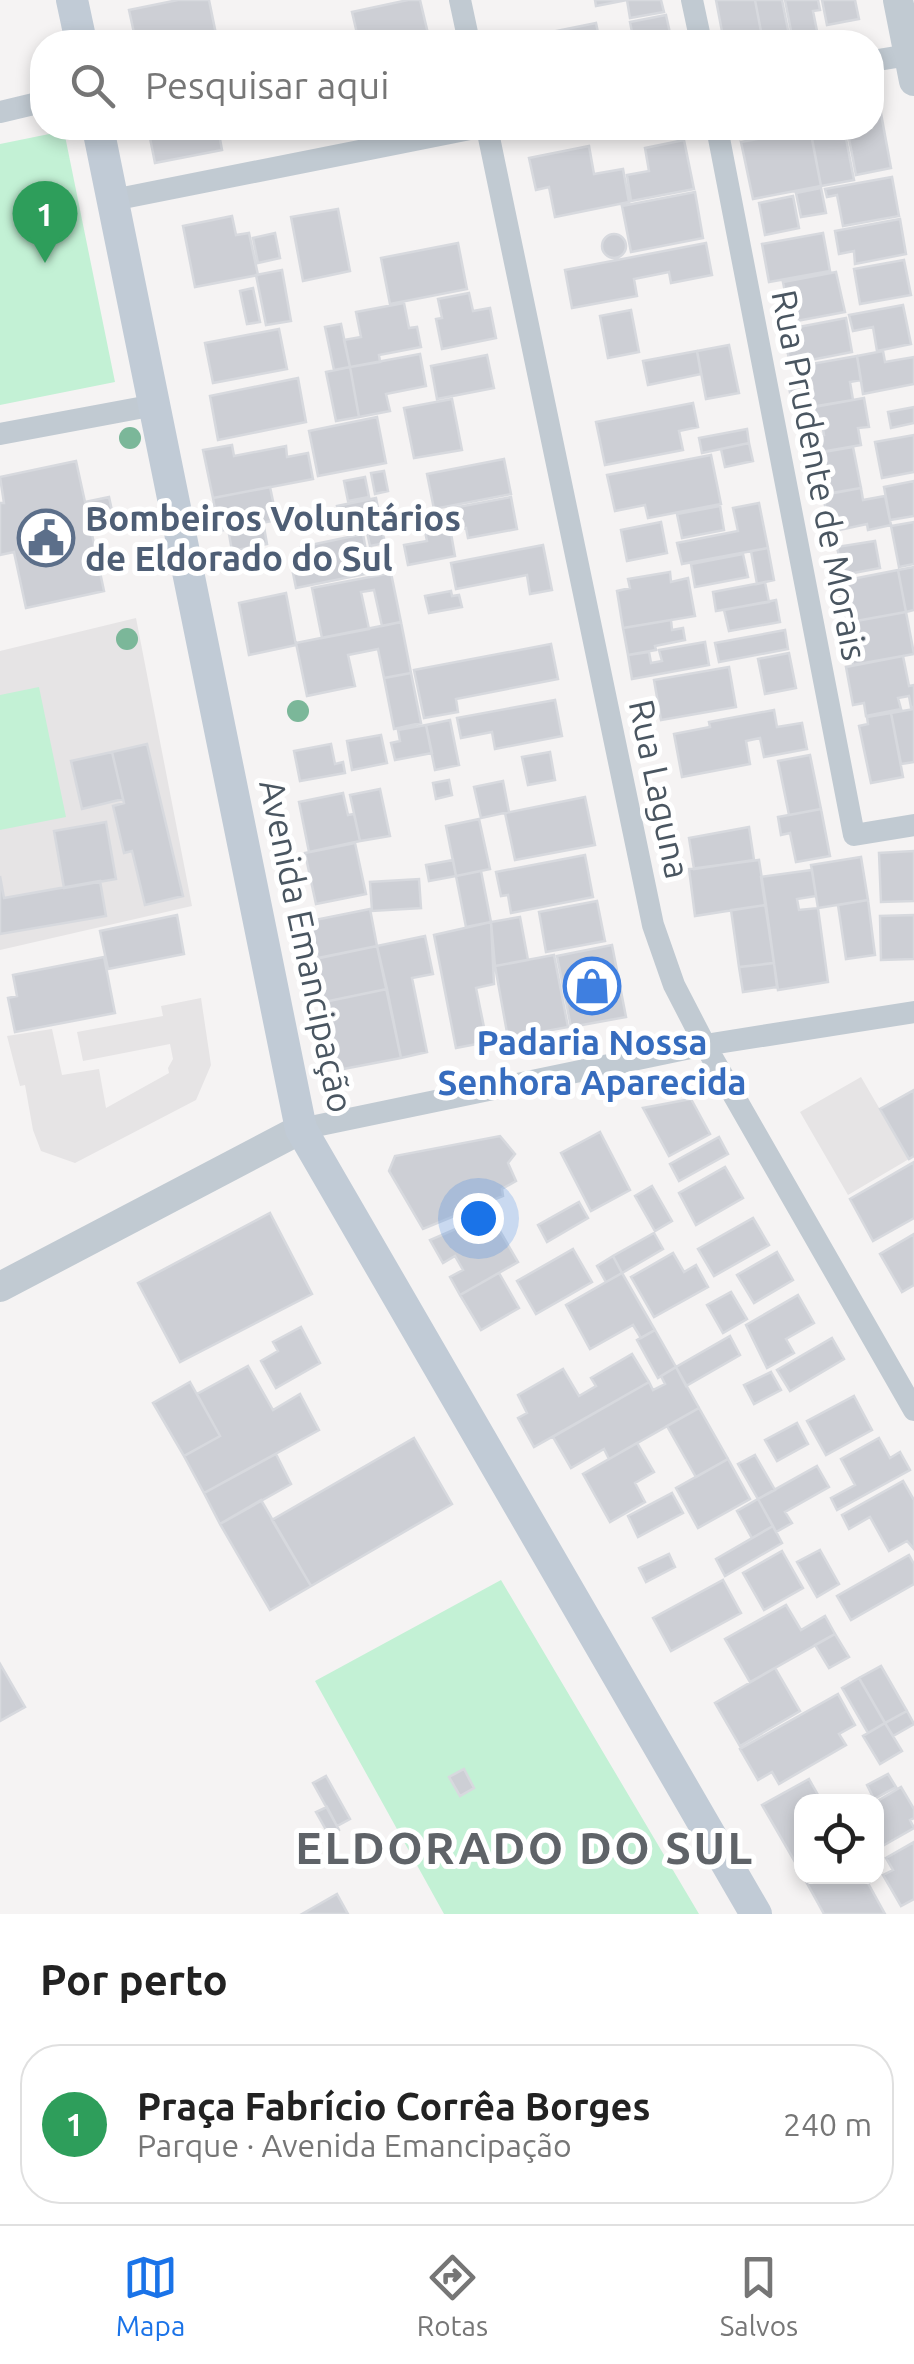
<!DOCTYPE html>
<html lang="pt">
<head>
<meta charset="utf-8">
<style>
  body { margin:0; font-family:Ubuntu,sans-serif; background:#f6f6f6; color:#222 }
  .controls { position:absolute; right:30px; bottom:30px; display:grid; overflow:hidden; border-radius:20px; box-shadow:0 5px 15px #0003 }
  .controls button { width:90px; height:90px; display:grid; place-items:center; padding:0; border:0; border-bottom:2px solid #e0e0e0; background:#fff; color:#222; font:50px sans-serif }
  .you { position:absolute; left:478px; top:1218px; width:35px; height:35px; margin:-25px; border:8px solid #fff; border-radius:50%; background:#1a73e8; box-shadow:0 0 0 15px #1a73e833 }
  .badge { display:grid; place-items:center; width:65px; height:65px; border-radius:50%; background:#1a73e8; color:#fff; font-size:32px; font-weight:700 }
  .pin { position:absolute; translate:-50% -82px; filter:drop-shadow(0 2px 5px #0008) }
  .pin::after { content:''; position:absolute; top:52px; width:35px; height:30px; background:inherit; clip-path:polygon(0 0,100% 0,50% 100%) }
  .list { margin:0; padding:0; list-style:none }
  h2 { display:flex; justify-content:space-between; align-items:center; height:130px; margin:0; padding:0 40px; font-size:42px }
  h2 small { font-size:32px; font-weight:400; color:#767676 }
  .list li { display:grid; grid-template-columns:65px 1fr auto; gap:30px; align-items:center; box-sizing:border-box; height:160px; margin:0 20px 20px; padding:0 20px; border:2px solid #e0e0e0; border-radius:40px }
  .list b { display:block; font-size:38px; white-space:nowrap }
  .list p { margin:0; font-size:32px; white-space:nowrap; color:#767676 }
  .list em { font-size:32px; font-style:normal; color:#767676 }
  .icon { flex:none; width:55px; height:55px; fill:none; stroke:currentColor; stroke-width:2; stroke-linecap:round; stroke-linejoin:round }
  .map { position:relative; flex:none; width:914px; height:1914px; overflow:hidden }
  .search { position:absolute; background:#fff; box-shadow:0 5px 15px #0003; left:30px; right:30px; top:30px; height:110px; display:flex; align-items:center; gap:25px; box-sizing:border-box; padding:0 35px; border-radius:40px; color:#767676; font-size:38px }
  .sheet { height:310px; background:#fff }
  nav { display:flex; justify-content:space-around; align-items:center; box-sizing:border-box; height:140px; border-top:2px solid #e0e0e0; background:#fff; font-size:28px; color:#767676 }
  nav a { display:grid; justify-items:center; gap:5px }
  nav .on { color:#1a73e8 }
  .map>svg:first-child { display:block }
</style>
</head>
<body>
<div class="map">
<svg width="914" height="1914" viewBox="0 0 914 1914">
  <rect width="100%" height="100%" fill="#f5f3f3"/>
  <path fill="#e6e4e5" d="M 136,618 L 192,906 L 0,950 L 0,651 Z
    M 201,998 L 211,1065 L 196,1100 L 75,1163 L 41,1151 L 33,1130 L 25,1085 L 20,1086 L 7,1036 L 52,1029 L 62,1075 L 99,1069 L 106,1108 L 169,1073 L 168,1068 L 173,1059 L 170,1044 L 83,1061 L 77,1032 L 163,1016 L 161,1006 Z
    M 861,1077 L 909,1159 L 848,1195 L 800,1112 Z"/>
  <path fill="#c3f1d5" d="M 64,131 L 115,382 L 0,405 L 0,144 Z
    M 39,687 L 66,817 L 0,830 L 0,695 Z
    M 501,1580 L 699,1914 L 444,1914 L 315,1681 Z"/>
  <path fill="#cdcfd5" stroke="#d7d9de" stroke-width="2.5" d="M 178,0 L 209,0 L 217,39 L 200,42 L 136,42 L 129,10 Z
    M 408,0 L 420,0 L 430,42 L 359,42 L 352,12 Z
    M 595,0 L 661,0 L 664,12 L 630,18 L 627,0 L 596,6 Z
    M 716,0 L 755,0 L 763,42 L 724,42 Z
    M 755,0 L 782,0 L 790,40 L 763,42 Z
    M 785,0 L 818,0 L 820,10 L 813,11 L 817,31 L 792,36 Z
    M 822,0 L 855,0 L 859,19 L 827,25 Z
    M 666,15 L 672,42 L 634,42 L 630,22 Z
    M 596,23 L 600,42 L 539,42 L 537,35 Z
    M 876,86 L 891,168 L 856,175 L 847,128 L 872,128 L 872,87 Z
    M 148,128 L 218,128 L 222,150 L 155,163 Z
    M 738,128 L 779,128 L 779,131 L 740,139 Z
    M 844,128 L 854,180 L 821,186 L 810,128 Z
    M 810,129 L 821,186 L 753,199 L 741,142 Z
    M 684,140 L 694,189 L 631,201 L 627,175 L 649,171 L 645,148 Z
    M 589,146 L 594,174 L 623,169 L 629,202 L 555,217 L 549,187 L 536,190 L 529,158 Z
    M 892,177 L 899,216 L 843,226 L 837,195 L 827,197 L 825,189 Z
    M 821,188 L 826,213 L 801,217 L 796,193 Z
    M 695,192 L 703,238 L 631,252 L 622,206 Z
    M 793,196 L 799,228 L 765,235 L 759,203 Z
    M 338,209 L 350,271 L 303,281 L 291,217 Z
    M 232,216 L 236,235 L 249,233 L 258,275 L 195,287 L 183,226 Z
    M 900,219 L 906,254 L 855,264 L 854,251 L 839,254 L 835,231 Z
    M 275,233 L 280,258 L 258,263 L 253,238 Z
    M 823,233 L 830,271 L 769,282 L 762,244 Z
    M602 246a12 12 0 1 1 24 0a12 12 0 1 1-24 0Z
    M 458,243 L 467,289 L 390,304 L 381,258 Z
    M 706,243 L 712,275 L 671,283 L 669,272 L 634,279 L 637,296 L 572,308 L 565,270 Z
    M 904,260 L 911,295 L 860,304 L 854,269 Z
    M 282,270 L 291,321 L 266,325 L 256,275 Z
    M 836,272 L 845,312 L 791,322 L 783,282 Z
    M 253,288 L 260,322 L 247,324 L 240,291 Z
    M 469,293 L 473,311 L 490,308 L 496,338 L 442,349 L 436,319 L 442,318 L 438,299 Z
    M 404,303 L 409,328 L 417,327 L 421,347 L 379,355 L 380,362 L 350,367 L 344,340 L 361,337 L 356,312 Z
    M 903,305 L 911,344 L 877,351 L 873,327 L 853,331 L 849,315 Z
    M 631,310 L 639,352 L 608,358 L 600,316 Z
    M 846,318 L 852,352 L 790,364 L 783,330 Z
    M 341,324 L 350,367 L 334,370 L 325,327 Z
    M 279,329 L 287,369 L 213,383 L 205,343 Z
    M 729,345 L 739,393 L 706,399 L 697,351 Z
    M 697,351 L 701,374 L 648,385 L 643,361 Z
    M 883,351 L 885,362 L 914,357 L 914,384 L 863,394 L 857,356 Z
    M 420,354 L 426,386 L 386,394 L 390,411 L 359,417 L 350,367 Z
    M 487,355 L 494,388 L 437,399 L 431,366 Z
    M 857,356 L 861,380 L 850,382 L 853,400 L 793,410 L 788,381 L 802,378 L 800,366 Z
    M 350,367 L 359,417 L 336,421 L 326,372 Z
    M 298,378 L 306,422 L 218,440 L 210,396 Z
    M 864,398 L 869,427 L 858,428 L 861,445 L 815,453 L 812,437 L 824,435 L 822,424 L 817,425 L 814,407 Z
    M 452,399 L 462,450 L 414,458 L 404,408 Z
    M 693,403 L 698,427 L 679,431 L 683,450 L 605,465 L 596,422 Z
    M 914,407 L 914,423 L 891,428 L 888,412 Z
    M 377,417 L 386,463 L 318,476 L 309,431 Z
    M 747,429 L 749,443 L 702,453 L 699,438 Z
    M 914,435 L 914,472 L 882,478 L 875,442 Z
    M 749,443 L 753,461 L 725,467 L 721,449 Z
    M 232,445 L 234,456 L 286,446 L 287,457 L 308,453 L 313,479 L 213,498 L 203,450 Z
    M 853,447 L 861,488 L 814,496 L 809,470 L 815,469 L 812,454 Z
    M 711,455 L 721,504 L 648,518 L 645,505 L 615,511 L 607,475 Z
    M 504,459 L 511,494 L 434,509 L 427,474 Z
    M 76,461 L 85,502 L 109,497 L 114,520 L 90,525 L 104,591 L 26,608 L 14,552 L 0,555 L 0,503 L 4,503 L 0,477 Z
    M 384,471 L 388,491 L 375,494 L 371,473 Z
    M 365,477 L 369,497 L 348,501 L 344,481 Z
    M 914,481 L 914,516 L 890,520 L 884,487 Z
    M 270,487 L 277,520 L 219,531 L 213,498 Z
    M 861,488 L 863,500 L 885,496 L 891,525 L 868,530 L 867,524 L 830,532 L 823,495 Z
    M 511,497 L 517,529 L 468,538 L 466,528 L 457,530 L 453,508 Z
    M 376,498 L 380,518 L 341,526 L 337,506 Z
    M 759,503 L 768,548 L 682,564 L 677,543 L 738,531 L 733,508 Z
    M 720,506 L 724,530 L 682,538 L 677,514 Z
    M 447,511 L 455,556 L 408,565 L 404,545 L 427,541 L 422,516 Z
    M 380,520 L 385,543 L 370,546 L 365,523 Z
    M 661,522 L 667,553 L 627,561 L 621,530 Z
    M 914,522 L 914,564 L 899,567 L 891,526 Z
    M 264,527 L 267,544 L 232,551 L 229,534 Z
    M 363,534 L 370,573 L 296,588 L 293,573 L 305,571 L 301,547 Z
    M 875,541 L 880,568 L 843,575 L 837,547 Z
    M 543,545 L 552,590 L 530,594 L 527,575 L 456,589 L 451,563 Z
    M 768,548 L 774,580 L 757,584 L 751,551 Z
    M 743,554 L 748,577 L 695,587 L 691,564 Z
    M 914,567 L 914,610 L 906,612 L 898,570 Z
    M 898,570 L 906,612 L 845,623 L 837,582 Z
    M 670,572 L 671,582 L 688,578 L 695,616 L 623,628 L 617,591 L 630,588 L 628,579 Z
    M 391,573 L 401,622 L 382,626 L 374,590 L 361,592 L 369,629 L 322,638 L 312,588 Z
    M 765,582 L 769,602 L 716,611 L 713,592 Z
    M 451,591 L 452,596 L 459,595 L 462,607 L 429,613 L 425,596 Z
    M 286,593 L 296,645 L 249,655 L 239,603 Z
    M 776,600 L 780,622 L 729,631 L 724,610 Z
    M 906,612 L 914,654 L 853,665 L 845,623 Z
    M 671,620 L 672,630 L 683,628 L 685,640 L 655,646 L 656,650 L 628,655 L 623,628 Z
    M 401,622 L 411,673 L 384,678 L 378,649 L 348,655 L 355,686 L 307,696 L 296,643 Z
    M 785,630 L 788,649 L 719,662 L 715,643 Z
    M 705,642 L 709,665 L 632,679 L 628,655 L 649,652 L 651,663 L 662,661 L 659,650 Z
    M 551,644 L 558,679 L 456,699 L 458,712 L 424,718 L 414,670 Z
    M 789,653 L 796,688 L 765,694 L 758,659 Z
    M 903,656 L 909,686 L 914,685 L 914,707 L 911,707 L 909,696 L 898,698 L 901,709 L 866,716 L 864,703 L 853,705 L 846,667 Z
    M 729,667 L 736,707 L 661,720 L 654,680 Z
    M 411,673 L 421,723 L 394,729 L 384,678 Z
    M 555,700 L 562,736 L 495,749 L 492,732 L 461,738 L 457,718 Z
    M 914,709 L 914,762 L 901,764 L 891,713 Z
    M 774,710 L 777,727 L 802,723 L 807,749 L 764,757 L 760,738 L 746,741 L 750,764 L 682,777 L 674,734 L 710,727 L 709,722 Z
    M 891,713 L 903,777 L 871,783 L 859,726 L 868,724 L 867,717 Z
    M 450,720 L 459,765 L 435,770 L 426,725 Z
    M 426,725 L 432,753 L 395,760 L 391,743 L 400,741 L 398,730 Z
    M 381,735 L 387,763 L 352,770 L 347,741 Z
    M 147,744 L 183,896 L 145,905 L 132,851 L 124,853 L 113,806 L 124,803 L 112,752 Z
    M 331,744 L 335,764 L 343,762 L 345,773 L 300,781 L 294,751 Z
    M 112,752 L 123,799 L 82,809 L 71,761 Z
    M 550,752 L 555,780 L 528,785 L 522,757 Z
    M 810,755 L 821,809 L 789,815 L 778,761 Z
    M 449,780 L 452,795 L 436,799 L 433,783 Z
    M 503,781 L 509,812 L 481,818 L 474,787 Z
    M 380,789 L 390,836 L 360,841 L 350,795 Z
    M 343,793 L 348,815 L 354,814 L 360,841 L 309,852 L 299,802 Z
    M 585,797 L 595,845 L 515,860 L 505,813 Z
    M 821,809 L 830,856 L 796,862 L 790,833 L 781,835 L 778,817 Z
    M 479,819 L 490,869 L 456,876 L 446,826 Z
    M 106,822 L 116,879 L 64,888 L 54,831 Z
    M 749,827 L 754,860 L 694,869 L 689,838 Z
    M 355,843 L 366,894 L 316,904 L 305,853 Z
    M 914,851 L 914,901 L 881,902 L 879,853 Z
    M 585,855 L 593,897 L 511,913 L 508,895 L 501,896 L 496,872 Z
    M 861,857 L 868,900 L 818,908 L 811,865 Z
    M 453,860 L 456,876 L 429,881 L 426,865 Z
    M 759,860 L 766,905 L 695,916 L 689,869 Z
    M 812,870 L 816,896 L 797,899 L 799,910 L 818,908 L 828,982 L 778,990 L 761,877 Z
    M 481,871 L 491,922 L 466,927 L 456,876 Z
    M 0,876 L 4,898 L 100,881 L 106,916 L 0,934 Z
    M 419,879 L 421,908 L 372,911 L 370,882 Z
    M 868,900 L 875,955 L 846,959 L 838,905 Z
    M 597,901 L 605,941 L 546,952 L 539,912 Z
    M 766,905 L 774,963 L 739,967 L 731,910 Z
    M 370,909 L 377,946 L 318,958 L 310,921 Z
    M 177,915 L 184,954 L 108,969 L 100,931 Z
    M 914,915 L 914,959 L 881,960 L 880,916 Z
    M 520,917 L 528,960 L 495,966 L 491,922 Z
    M 491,922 L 494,984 L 476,988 L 487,1042 L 456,1048 L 434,935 Z
    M 425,936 L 433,974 L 412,978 L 427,1052 L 401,1058 L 377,946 Z
    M 612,945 L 626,1017 L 571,1027 L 557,956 Z
    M 377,946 L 387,989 L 324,1002 L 315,959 Z
    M 554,955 L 568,1027 L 508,1038 L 495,966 Z
    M 104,957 L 115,1013 L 15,1032 L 8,998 L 17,996 L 13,975 Z
    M 774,963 L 777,987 L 743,992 L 739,967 Z
    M 387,989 L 401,1058 L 338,1070 L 324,1002 Z
    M 914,1090 L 914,1156 L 909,1159 L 880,1109 Z
    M 691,1099 L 710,1134 L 669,1156 L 643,1108 Z
    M 600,1132 L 630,1190 L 591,1211 L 561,1153 Z
    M 500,1136 L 515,1154 L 508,1163 L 516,1181 L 502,1189 L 503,1196 L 423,1229 L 389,1171 L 395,1156 Z
    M 719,1137 L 728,1154 L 679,1181 L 670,1164 Z
    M 914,1162 L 914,1218 L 873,1241 L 850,1199 Z
    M 725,1167 L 743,1198 L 696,1225 L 679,1193 Z
    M 652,1186 L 672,1221 L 655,1231 L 635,1196 Z
    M 579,1202 L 588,1218 L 547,1242 L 538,1225 Z
    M 270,1213 L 312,1294 L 180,1362 L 138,1283 Z
    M 490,1214 L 518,1262 L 460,1295 L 450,1277 L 463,1270 L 455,1256 L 443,1263 L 430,1240 Z
    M 753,1218 L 769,1245 L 714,1276 L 698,1249 Z
    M 654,1233 L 663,1249 L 622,1273 L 613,1256 Z
    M 914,1234 L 914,1285 L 902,1292 L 880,1254 Z
    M 573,1249 L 592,1282 L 536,1314 L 517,1281 Z
    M 777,1252 L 793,1280 L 754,1303 L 737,1275 Z
    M 673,1253 L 684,1272 L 696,1265 L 708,1287 L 654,1317 L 631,1277 Z
    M 613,1256 L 622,1273 L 606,1282 L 597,1266 Z
    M 499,1273 L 519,1308 L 481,1330 L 460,1295 Z
    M 622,1273 L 655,1330 L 641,1338 L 633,1325 L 590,1349 L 566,1305 Z
    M 731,1292 L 747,1319 L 723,1333 L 707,1305 Z
    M 798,1295 L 814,1323 L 786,1339 L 794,1353 L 767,1368 L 746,1325 Z
    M 301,1327 L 320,1363 L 276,1388 L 261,1361 L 278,1351 L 273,1342 Z
    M 655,1330 L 676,1367 L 658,1378 L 637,1340 Z
    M 730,1336 L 740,1355 L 686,1386 L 676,1367 Z
    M 832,1338 L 844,1359 L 790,1391 L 777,1370 Z
    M 632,1354 L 649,1382 L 534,1447 L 518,1418 L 527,1413 L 518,1395 L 563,1369 L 579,1396 L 596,1386 L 591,1378 Z
    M 248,1366 L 273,1410 L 300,1394 L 319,1430 L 204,1493 L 184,1456 L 220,1436 L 197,1394 Z
    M 676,1367 L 699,1408 L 609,1459 L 604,1449 L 571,1468 L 553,1437 L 649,1382 L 653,1390 L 665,1384 L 661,1376 Z
    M 771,1372 L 781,1390 L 754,1404 L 744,1385 Z
    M 190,1382 L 220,1436 L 184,1456 L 153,1403 Z
    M 854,1396 L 872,1430 L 826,1455 L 807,1421 Z
    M 699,1408 L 728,1459 L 696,1477 L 667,1426 Z
    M 797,1423 L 808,1444 L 777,1461 L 765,1440 Z
    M 414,1438 L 452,1504 L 311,1586 L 272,1520 Z
    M 879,1438 L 890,1458 L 900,1452 L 910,1470 L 837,1510 L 831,1498 L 855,1485 L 841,1459 Z
    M 637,1443 L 654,1472 L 635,1483 L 645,1502 L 610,1522 L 583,1474 Z
    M 276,1454 L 291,1484 L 220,1524 L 204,1493 Z
    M 755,1455 L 775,1490 L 758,1499 L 738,1464 Z
    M 728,1459 L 750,1499 L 698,1528 L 676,1488 Z
    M 817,1466 L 829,1487 L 785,1512 L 792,1523 L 776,1532 L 758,1499 Z
    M 903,1481 L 914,1500 L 914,1549 L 907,1541 L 889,1551 L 870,1517 L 849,1529 L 842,1515 Z
    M 672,1493 L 683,1513 L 638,1537 L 628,1516 Z
    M 758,1499 L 773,1526 L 752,1538 L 737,1511 Z
    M 261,1500 L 311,1586 L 270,1610 L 220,1524 Z
    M 773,1526 L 782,1543 L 725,1576 L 716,1559 Z
    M 820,1550 L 839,1584 L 817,1597 L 797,1562 Z
    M 782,1551 L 803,1588 L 764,1610 L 743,1573 Z
    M 669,1554 L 675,1567 L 646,1582 L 639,1568 Z
    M 909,1555 L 914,1564 L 914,1584 L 851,1620 L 837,1596 Z
    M 723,1580 L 741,1613 L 671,1651 L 653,1618 Z
    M 786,1605 L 801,1630 L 825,1616 L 835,1634 L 750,1682 L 725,1639 Z
    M 835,1634 L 849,1657 L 829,1668 L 815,1645 Z
    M 0,1664 L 25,1707 L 0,1721 Z
    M 881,1666 L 907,1711 L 885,1723 L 859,1678 Z
    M 775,1668 L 800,1711 L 740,1746 L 715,1703 Z
    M 859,1678 L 885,1723 L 868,1733 L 842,1688 Z
    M 838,1694 L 855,1725 L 839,1734 L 846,1745 L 779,1784 L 772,1772 L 758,1780 L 740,1749 Z
    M 907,1711 L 914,1724 L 893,1736 L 885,1723 Z
    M 885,1723 L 902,1751 L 880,1764 L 863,1736 Z
    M 464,1769 L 474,1788 L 460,1796 L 449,1777 Z
    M 888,1774 L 896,1787 L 874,1799 L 867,1785 Z
    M 326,1776 L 350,1819 L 337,1826 L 313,1783 Z
    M 809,1779 L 822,1802 L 802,1802 L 802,1874 L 762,1805 Z
    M 901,1787 L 914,1809 L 914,1818 L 910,1820 L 914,1828 L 879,1848 L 876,1802 Z
    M 327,1807 L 339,1830 L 329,1835 L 316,1812 Z
    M 914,1842 L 914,1899 L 901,1906 L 883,1875 L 893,1870 L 886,1858 Z
    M 803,1876 L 864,1876 L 885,1914 L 824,1914 Z
    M 337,1894 L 348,1914 L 302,1914 Z"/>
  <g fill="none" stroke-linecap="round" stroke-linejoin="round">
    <path stroke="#c1cad2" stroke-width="22" d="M 460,0 L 469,42
      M 692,0 L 701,42
      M 872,61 L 914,54
      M 0,112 L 42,102
      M 487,128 L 653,925 L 674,985 L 705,1045 L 914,1410
      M 717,128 L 854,835 L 914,825
      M 113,200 L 475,128
      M 0,434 L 155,405
      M 301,1129 L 705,1045 L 914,1012"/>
    <path stroke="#c1cad2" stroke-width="30" d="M 898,0 L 914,81
      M 0,1287 L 301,1129"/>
    <path stroke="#c1cbd6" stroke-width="32" d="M 72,0 L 81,42
      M 98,128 L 301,1129 L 756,1914"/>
  </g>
  <g fill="#7bb799">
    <circle cx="130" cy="438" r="11"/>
    <circle cx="127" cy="639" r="11"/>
    <circle cx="298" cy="711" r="11"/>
  </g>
  <defs>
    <g id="civic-ring" transform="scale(2.875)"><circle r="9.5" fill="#fff" stroke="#5c6f8a" stroke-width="1.5"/><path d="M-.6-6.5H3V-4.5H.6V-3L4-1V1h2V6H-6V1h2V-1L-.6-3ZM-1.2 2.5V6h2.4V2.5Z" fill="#5c6f8a"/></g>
    <g id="shop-ring" transform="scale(2.875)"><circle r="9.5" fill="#fff" stroke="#3f7fe0" stroke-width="1.5"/><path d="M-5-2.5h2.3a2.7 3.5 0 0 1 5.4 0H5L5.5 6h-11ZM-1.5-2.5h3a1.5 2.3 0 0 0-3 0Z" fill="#3f7fe0"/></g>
  </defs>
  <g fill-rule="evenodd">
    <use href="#civic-ring" x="46" y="538"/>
    <use href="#shop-ring" x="592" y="986"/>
  </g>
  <g text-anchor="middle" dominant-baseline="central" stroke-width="10" stroke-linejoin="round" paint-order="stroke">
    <g font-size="35" fill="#4a5661" stroke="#fff">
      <text transform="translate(820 475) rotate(79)">Rua Prudente de Morais</text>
      <text transform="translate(660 789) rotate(78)">Rua Laguna</text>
      <text transform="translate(307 946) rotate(78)">Avenida Emancipação</text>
    </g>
    <g font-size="35" font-weight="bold" fill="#4e5e75" stroke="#fff" text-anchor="start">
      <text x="85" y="518">Bombeiros Voluntários<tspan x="85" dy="40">de Eldorado do Sul</tspan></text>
    </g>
    <g font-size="35" font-weight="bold" fill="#366cbe" stroke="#fff">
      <text x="592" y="1042">Padaria Nossa<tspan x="592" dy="40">Senhora Aparecida</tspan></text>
    </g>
    <g font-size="45" font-weight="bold" letter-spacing="2.5" fill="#5f6368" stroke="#fff">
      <text x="525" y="1847">ELDORADO DO SUL</text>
    </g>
  </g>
</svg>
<div class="controls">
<button><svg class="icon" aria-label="locate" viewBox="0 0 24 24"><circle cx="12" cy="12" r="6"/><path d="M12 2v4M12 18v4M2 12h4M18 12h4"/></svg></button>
</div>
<div class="you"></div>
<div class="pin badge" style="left:45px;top:263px;background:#2e9e5b">1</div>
<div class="search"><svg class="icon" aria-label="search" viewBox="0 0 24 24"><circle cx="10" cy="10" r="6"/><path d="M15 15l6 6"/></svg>Pesquisar aqui</div>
</div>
<section class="sheet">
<h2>Por perto<small></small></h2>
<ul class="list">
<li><span class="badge" style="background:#2e9e5b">1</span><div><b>Praça Fabrício Corrêa Borges</b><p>Parque · Avenida Emancipação</p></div><em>240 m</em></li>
</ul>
</section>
<nav>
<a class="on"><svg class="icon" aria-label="map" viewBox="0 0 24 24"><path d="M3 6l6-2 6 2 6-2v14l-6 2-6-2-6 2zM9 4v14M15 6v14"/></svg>Mapa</a>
<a><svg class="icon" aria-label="directions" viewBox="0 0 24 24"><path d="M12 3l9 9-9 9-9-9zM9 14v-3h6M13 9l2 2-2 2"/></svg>Rotas</a>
<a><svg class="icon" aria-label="saved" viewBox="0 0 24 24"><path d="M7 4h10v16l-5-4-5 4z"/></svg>Salvos</a>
</nav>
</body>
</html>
